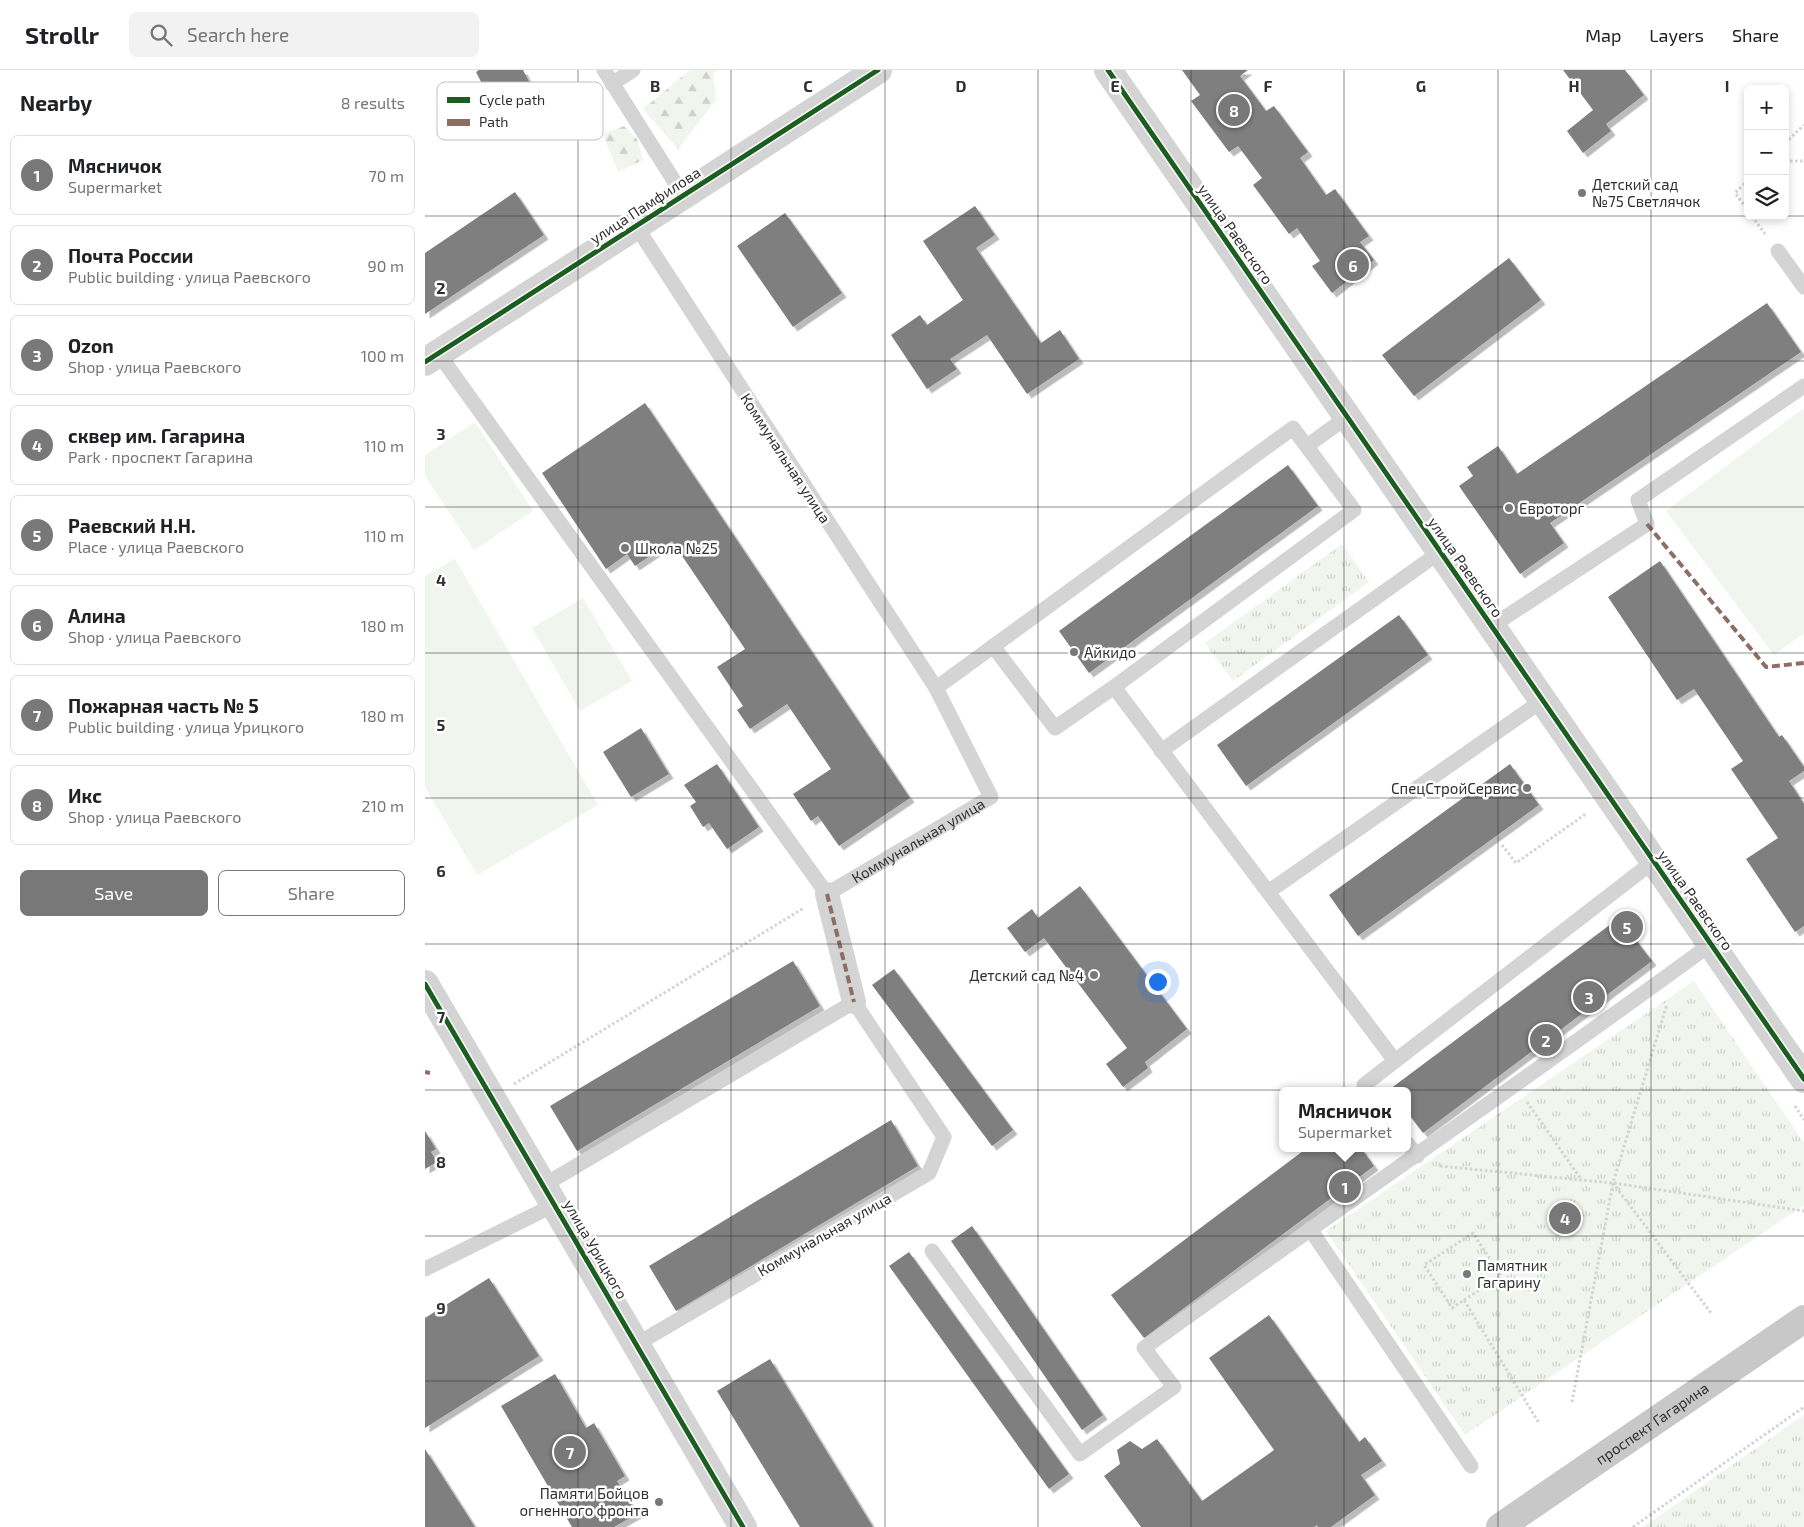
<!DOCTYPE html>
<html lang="en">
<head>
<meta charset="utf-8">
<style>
  body { margin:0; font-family:"Exo 2",sans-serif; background:#f2f2f2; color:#202124 }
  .controls { position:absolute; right:15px; top:15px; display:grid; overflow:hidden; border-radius:8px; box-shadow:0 2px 8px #0003 }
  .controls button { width:45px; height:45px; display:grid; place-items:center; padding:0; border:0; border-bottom:1px solid #e0e0e0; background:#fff; color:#202124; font:25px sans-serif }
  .you { position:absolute; left:732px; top:911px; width:18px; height:18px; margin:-12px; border:4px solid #fff; border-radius:50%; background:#1a73e8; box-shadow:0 0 0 8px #1a73e833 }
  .badge { display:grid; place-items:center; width:32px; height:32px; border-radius:50%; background:#787878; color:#fff; font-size:16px; font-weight:700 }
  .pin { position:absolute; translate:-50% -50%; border:2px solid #fff; box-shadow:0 1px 5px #0006 }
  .popup { position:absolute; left:854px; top:1017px; width:132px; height:65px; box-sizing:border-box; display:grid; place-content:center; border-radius:8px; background:#fff; filter:drop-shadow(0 1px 4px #0005); font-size:16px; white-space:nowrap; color:#757577 }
  .popup b { font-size:19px; color:#202124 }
  .popup::after { content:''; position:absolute; left:50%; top:100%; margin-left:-10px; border:10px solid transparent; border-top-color:#fff }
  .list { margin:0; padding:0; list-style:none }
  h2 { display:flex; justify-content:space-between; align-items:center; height:65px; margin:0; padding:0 20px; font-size:21px }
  h2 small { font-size:16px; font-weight:400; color:#757577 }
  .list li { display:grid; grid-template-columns:32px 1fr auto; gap:15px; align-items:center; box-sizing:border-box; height:80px; margin:0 10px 10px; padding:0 10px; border:1px solid #e0e0e0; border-radius:8px }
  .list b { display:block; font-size:19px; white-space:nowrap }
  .list p { margin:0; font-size:16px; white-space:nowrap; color:#757577 }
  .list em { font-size:16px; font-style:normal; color:#757577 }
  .actions { display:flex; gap:10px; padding:15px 20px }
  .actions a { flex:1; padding:11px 0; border:1px solid #787878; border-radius:8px; text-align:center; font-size:18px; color:#787878 }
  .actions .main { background:#787878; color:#fff }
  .icon { flex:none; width:28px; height:28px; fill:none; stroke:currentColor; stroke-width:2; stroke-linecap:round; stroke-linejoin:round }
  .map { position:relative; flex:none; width:1379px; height:1457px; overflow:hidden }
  header { display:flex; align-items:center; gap:30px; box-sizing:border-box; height:70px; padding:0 25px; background:#fff; border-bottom:1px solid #e0e0e0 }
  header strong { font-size:24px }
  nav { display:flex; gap:28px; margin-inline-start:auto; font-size:18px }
  .search { width:350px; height:45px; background:#f2f2f2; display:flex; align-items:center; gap:12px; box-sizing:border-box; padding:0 18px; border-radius:8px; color:#757577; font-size:19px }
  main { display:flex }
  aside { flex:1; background:#fff }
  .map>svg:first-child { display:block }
</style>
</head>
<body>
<header>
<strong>Strollr</strong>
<div class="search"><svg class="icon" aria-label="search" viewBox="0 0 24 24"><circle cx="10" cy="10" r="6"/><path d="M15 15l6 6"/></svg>Search here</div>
<nav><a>Map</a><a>Layers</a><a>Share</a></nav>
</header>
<main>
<aside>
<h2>Nearby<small>8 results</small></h2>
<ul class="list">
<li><span class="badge">1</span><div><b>Мясничок</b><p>Supermarket</p></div><em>70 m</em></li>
<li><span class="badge">2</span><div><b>Почта России</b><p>Public building · улица Раевского</p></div><em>90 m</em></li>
<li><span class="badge">3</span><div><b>Ozon</b><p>Shop · улица Раевского</p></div><em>100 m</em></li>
<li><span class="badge">4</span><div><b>сквер им. Гагарина</b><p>Park · проспект Гагарина</p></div><em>110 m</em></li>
<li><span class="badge">5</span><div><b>Раевский Н.Н.</b><p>Place · улица Раевского</p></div><em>110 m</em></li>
<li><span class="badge">6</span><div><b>Алина</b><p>Shop · улица Раевского</p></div><em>180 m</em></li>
<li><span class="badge">7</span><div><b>Пожарная часть № 5</b><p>Public building · улица Урицкого</p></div><em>180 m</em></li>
<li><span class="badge">8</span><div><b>Икс</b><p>Shop · улица Раевского</p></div><em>210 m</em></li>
</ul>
<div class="actions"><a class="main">Save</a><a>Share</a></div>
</aside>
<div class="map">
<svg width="1379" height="1457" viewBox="0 0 1379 1457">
  <defs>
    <pattern id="forest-firs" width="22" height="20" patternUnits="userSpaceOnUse" patternTransform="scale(1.25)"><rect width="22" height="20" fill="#f0f5ed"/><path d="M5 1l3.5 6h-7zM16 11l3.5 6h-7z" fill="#ced2cc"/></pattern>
    <pattern id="park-tufts" width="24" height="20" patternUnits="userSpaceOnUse" patternTransform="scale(1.25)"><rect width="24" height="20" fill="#f0f5ed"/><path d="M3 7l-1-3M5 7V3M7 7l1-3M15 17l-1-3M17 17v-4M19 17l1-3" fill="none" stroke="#ced2cc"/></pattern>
    <filter id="shadow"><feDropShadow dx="4.5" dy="4.5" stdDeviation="0" flood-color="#0004"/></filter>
  </defs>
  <rect width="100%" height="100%" fill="#fff"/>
  <path fill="url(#forest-firs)" d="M 265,0 L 292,0 L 288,3 L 291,30 L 253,79 L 218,39 Z
    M 199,56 L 212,69 L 218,90 L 193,102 L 178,64 Z"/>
  <path fill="url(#park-tufts)" d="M 917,474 L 944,512 L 808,611 L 780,573 Z
    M 1269,911 L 1379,1073 L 1379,1135 L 1040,1365 L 901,1161 Z
    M 1379,1345 L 1379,1457 L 1218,1457 Z"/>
  <path fill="#f0f5ed" d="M 1379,338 L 1379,563 L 1349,585 L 1241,441 Z
    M 50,352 L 108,441 L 49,480 L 0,406 L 0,385 Z
    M 30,489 L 173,735 L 52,805 L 0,717 L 0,506 Z
    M 158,528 L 207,611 L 155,641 L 107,558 Z"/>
  <path fill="#7f7f7f" filter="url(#shadow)" d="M 54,0 L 98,0 L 111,25 L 73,45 L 51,2 Z
    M 757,0 L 823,0 L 815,6 L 841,41 L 849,36 L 883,82 L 875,88 L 901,125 L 910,119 L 944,166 L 935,172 L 949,190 L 907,223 L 887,196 L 895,191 L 872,158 L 864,164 L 828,115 L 837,108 L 813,76 L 804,82 L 766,31 L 775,25 Z
    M 1138,0 L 1200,0 L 1219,25 L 1181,54 L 1186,61 L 1158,83 L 1142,61 L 1168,40 Z
    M 90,122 L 119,165 L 0,244 L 0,183 Z
    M 550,136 L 570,165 L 551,178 L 616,273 L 635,260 L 654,289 L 602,324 L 562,265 L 525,289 L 532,299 L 502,319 L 466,265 L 495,245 L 502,255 L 538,230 L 498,171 Z
    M 360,143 L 417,223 L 368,257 L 312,176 Z
    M 1084,188 L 1116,230 L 989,326 L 957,285 Z
    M 1342,233 L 1376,282 L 1125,453 L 1139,473 L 1095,504 L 1034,416 L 1048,406 L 1042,397 L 1073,376 L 1092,404 Z
    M 220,333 L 485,728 L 414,776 L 393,746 L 386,751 L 368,724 L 406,699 L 362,634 L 325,659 L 312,640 L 318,636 L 292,597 L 320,579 L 247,471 L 210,496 L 202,484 L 181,499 L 117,403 Z
    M 863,395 L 893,436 L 664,603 L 634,561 Z
    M 1235,491 L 1354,667 L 1357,665 L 1379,697 L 1379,701 L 1364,711 L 1379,734 L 1379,856 L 1370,862 L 1321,789 L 1353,768 L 1306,699 L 1318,691 L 1269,619 L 1252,630 L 1183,527 Z
    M 974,545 L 1003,585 L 821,716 L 792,675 Z
    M 216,658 L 244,704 L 206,727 L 178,682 Z
    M 292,694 L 334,757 L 302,779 L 284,753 L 278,757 L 265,736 L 271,732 L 259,715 Z
    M 1085,694 L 1114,735 L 933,866 L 904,825 Z
    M 655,816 L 762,959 L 720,992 L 723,998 L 698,1017 L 681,994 L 702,978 L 619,868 L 600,882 L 582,858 L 607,839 L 613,848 Z
    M 1194,848 L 1227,891 L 998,1063 L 982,1042 L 982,1021 L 965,1019 Z
    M 368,891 L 395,936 L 152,1081 L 125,1036 Z
    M 469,899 L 588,1060 L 567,1076 L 447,915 Z
    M 466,1050 L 493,1096 L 251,1241 L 224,1196 Z
    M 0,1061 L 11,1079 L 6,1082 L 12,1092 L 0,1099 Z
    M 882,1078 L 936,1078 L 949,1096 L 719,1268 L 686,1225 Z
    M 547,1156 L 678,1345 L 657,1360 L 526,1171 Z
    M 484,1182 L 644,1404 L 624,1419 L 464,1196 Z
    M 64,1208 L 114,1286 L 0,1358 L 0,1248 Z
    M 844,1245 L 934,1372 L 940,1367 L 957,1391 L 936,1405 L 950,1425 L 906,1457 L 893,1457 L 892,1455 L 889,1457 L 716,1457 L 679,1406 L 695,1394 L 692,1380 L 705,1371 L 717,1379 L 732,1369 L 777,1431 L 849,1380 L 784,1288 Z
    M 345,1289 L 448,1457 L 375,1457 L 292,1321 Z
    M 130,1304 L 161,1358 L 169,1353 L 200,1406 L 192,1411 L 212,1444 L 189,1457 L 147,1457 L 76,1336 Z
    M 0,1379 L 50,1457 L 0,1457 Z"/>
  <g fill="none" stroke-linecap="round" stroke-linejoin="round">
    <path stroke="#d4d4d4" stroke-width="3" stroke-dasharray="2.5 2.5" stroke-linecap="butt" d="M 1360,73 L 1379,55
      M 1360,91 L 1379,91
      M 1323,110 L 1310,123 L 1323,140
      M 1327,146 L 1340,164
      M 1077,775 L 1091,793 L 1162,743
      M 89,1014 L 379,838
      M 1102,1032 L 1156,1109
      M 1370,1036 L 1379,1050
      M 1015,1096 L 1188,1113 L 1379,1141
      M 1188,1113 L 1286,1243
      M 1039,1230 L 1076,1206 L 1048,1163 L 999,1195 L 1027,1238 L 1039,1230 L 1114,1353
      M 1147,1332 L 1188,1113 L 1242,934
      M 1208,1457 L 1379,1337"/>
    <g stroke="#d4d4d4" stroke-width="15">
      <path d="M 179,0 L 258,125"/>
      <path d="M 187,14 L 208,0"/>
      <path d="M 1353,181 L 1379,217"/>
      <path id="s1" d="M 13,283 L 402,824 L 566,727 L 511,618 L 211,156"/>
      <path d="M 882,376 L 922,347"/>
      <path d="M 1067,556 L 1222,454 L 1213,430 L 1379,316"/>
      <path d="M 568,576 L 630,658 L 689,617"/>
      <path d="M 511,618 L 868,358 L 929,440 L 689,617 L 970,991"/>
      <path d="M 736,681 L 1015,482"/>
      <path d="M 843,822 L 1118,630"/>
      <path d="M 944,1021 L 939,1015 L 1229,791"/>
      <path d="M 982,1073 L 992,1086"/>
      <path d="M 119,1115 L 429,932 L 519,1067 L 504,1103 L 212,1274"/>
      <path d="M 885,1159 L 1046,1396"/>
      <path d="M 507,1181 L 655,1384 L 749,1317 L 719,1278 C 908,1142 1099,1011 1286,874"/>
      <path d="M 0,1199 L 131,1134"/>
    </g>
    <path stroke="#d4d4d4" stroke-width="24" d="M 402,824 L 429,932"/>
    <path stroke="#d4d4d4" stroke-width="28" d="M 683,0 L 1379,1009"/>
    <path stroke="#d4d4d4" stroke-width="28" d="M 0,292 L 453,0
      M 0,914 L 318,1457"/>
    <path stroke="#c8c8c8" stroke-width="28" id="s2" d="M 1075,1457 L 1379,1249"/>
    <path stroke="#8d6e63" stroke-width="4" stroke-dasharray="8 4" stroke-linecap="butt" d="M 1222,454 L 1341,597 L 1379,593
      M 402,824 L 429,932
      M 0,1002 L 5,1003"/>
    <g stroke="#fff" stroke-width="8">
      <path id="cycleway" d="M 683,0 L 1379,1009
        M 0,292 L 453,0
        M 0,914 L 318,1457"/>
    </g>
    <use href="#cycleway" stroke="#1b5e20" stroke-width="5"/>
  </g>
  <path fill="none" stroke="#303030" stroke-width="1" stroke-opacity="0.55" d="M 153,0 L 153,1457M 306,0 L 306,1457M 460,0 L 460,1457M 613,0 L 613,1457M 766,0 L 766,1457M 919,0 L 919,1457M 1073,0 L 1073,1457M 1226,0 L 1226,1457M 0,146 L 1323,146M 1360,146 L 1379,146M 0,291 L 1379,291M 0,437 L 1379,437M 0,583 L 1379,583M 0,728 L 1379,728M 0,874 L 1379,874M 0,1020 L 1379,1020M 0,1166 L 1379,1166M 0,1311 L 1379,1311"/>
  <g fill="#787878" stroke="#fff" stroke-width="2">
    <circle cx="1157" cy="123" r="5"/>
    <circle cx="1084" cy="438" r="5"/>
    <circle cx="200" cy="478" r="5"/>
    <circle cx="649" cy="582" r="5"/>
    <circle cx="1102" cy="718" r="5"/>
    <circle cx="669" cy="905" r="5"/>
    <circle cx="1042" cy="1204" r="5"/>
    <circle cx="234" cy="1432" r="5"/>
  </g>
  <g text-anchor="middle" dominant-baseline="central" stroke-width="5" stroke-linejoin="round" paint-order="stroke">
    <g font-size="15" fill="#303030" stroke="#fff" text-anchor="start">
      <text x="1167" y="114">Детский сад<tspan x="1167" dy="17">№75 Светлячок</tspan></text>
      <text x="1094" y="438">Евроторг</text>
      <text x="210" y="478">Школа №25</text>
      <text x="659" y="582">Айкидо</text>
      <text x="1092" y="718" text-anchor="end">СпецСтройСервис</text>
      <text x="659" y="905" text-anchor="end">Детский сад №4</text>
      <text x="1052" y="1195">Памятник<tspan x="1052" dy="17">Гагарину</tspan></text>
      <text x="224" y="1423" text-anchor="end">Памяти Бойцов<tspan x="224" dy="17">огненного фронта</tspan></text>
    </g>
    <g font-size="15" fill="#303030" stroke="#fff">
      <text transform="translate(220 135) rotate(-33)">улица Памфилова</text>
      <text transform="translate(811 164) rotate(55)">улица Раевского</text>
      <text transform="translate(361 388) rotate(57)">Коммунальная улица</text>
      <text transform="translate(1041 497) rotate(55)">улица Раевского</text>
      <text stroke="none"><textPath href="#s1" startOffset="772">Коммунальная улица</textPath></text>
      <text transform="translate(1271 830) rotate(55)">улица Раевского</text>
      <text transform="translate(399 1164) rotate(-30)">Коммунальная улица</text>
      <text transform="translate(171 1179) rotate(60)">улица Урицкого</text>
      <text stroke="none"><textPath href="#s2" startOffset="184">проспект Гагарина</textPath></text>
    </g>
  </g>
  <rect x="12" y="12" width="166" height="58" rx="8" fill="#fff" stroke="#c1c1c1" stroke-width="1"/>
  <rect x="22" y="27" width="23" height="6" fill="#1b5e20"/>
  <rect x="22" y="49" width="23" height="7" fill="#8d6e63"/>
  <g font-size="14" fill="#303030">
    <text x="54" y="35">Cycle path</text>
    <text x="54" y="57">Path</text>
  </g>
  <g font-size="16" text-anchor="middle" font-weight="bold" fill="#303030" stroke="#fff" stroke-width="5" stroke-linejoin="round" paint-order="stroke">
    <text x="230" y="22">B</text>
    <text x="383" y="22">C</text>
    <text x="536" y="22">D</text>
    <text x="690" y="22">E</text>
    <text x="843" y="22">F</text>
    <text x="996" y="22">G</text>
    <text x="1149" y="22">H</text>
    <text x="1302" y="22">I</text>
    <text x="16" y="224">2</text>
    <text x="16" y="370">3</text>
    <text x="16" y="516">4</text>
    <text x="16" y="661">5</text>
    <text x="16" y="807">6</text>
    <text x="16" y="953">7</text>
    <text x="16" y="1098">8</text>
    <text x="16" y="1244">9</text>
  </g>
</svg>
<div class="controls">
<button>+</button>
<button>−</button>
<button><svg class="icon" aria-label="layers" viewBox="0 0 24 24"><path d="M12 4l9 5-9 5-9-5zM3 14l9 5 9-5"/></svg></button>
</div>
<div class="you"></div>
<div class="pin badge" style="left:920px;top:1117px">1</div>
<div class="popup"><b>Мясничок</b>Supermarket</div>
<div class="pin badge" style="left:1121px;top:970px">2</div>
<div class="pin badge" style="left:1164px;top:927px">3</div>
<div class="pin badge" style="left:1140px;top:1148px">4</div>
<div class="pin badge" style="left:1202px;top:857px">5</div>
<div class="pin badge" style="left:928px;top:195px">6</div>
<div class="pin badge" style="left:145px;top:1382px">7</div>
<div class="pin badge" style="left:809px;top:40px">8</div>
</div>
</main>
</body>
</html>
